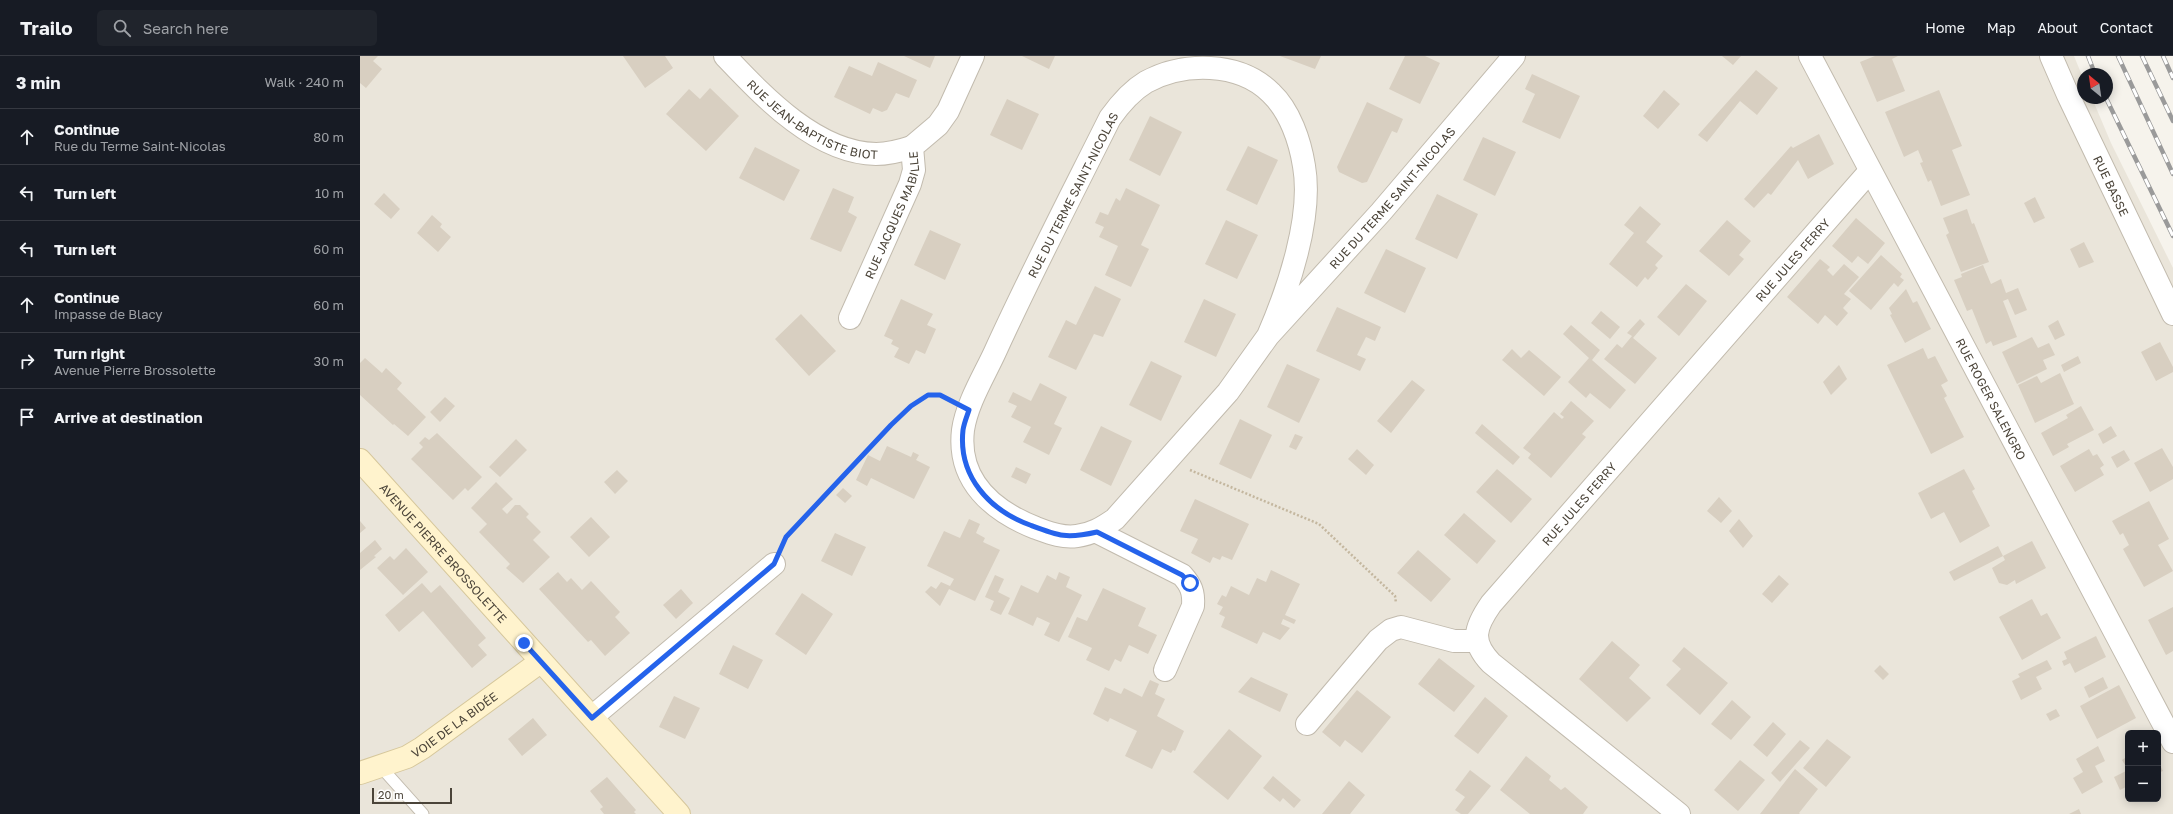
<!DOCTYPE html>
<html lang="en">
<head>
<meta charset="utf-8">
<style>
  body { margin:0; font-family:"Golos Text",sans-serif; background:#20242c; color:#f1f3f6 }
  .controls { position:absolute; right:12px; bottom:12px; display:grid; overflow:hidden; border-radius:6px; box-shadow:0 2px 10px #0003 }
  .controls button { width:36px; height:36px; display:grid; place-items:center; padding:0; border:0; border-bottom:1px solid #363941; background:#171b24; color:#f1f3f6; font:20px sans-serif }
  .compass { position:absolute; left:1717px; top:12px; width:36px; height:36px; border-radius:50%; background:#171b24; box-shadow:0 2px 10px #0003; rotate:331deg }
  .scale { position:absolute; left:12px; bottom:10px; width:80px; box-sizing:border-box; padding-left:4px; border:2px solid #4b4439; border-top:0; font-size:11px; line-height:14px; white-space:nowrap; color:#4b4439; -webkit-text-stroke:3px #fff; paint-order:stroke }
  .stop { position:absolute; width:12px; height:12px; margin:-9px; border:3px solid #2563eb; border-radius:50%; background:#fff }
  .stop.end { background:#2563eb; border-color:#fff; box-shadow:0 1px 4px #0008 }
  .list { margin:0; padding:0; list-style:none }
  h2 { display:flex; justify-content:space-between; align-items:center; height:52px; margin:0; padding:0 16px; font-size:17px }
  h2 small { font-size:13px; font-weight:400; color:#9ea1a6 }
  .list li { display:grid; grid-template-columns:26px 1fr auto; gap:12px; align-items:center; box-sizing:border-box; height:56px; padding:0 16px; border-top:1px solid #363941 }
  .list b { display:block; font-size:15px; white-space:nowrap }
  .list p { margin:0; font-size:13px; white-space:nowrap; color:#9ea1a6 }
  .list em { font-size:13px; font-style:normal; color:#9ea1a6 }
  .icon { flex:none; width:22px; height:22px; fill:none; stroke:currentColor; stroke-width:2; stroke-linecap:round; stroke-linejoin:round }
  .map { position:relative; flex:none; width:1813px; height:758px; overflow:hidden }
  header { display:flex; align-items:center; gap:24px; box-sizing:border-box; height:56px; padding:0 20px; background:#171b24; border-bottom:1px solid #363941 }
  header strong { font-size:19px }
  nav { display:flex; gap:22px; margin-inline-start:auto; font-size:14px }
  .search { width:280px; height:36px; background:#20242c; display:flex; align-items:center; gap:10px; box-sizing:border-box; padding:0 14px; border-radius:6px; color:#9ea1a6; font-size:15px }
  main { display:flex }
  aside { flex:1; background:#171b24 }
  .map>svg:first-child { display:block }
</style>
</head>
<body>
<header>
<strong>Trailo</strong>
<div class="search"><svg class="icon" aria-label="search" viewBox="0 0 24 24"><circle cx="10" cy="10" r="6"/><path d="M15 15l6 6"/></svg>Search here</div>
<nav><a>Home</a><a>Map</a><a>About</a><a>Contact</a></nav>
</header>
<main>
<aside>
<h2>3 min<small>Walk · 240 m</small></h2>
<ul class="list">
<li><svg class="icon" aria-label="ahead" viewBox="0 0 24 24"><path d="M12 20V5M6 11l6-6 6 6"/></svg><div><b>Continue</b><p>Rue du Terme Saint-Nicolas</p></div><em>80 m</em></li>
<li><svg class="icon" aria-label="left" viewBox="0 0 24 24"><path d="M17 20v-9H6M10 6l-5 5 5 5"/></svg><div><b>Turn left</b></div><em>10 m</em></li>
<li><svg class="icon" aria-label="left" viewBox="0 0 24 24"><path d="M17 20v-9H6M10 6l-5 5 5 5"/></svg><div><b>Turn left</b></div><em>60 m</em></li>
<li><svg class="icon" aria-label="ahead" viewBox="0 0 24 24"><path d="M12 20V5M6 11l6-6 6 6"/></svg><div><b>Continue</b><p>Impasse de Blacy</p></div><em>60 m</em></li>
<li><svg class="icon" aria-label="right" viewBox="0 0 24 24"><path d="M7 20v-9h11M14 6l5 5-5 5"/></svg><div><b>Turn right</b><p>Avenue Pierre Brossolette</p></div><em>30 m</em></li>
<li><svg class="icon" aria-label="arrive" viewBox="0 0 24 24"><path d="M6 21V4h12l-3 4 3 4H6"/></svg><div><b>Arrive at destination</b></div></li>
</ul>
</aside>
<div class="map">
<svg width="1813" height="758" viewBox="0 0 1813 758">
  <rect width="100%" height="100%" fill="#f6f3ec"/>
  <path fill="#eae5da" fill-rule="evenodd" d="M 0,0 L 1714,0 L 1723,22 L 1723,42 L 1732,42 L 1751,87 L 1813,212 L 1813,758 L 0,758 ZM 1768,677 L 1798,677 L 1798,743 L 1768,743 Z"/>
  <path fill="#d8cfc1" d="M 0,0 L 18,0 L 13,5 L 22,13 L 6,32 L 0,27 Z
    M 263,0 L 305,0 L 313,12 L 285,32 Z
    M 544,0 L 575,0 L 570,12 Z
    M 662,0 L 695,0 L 689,13 Z
    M 920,0 L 961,0 L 955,13 Z
    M 1045,0 L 1065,0 L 1080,7 L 1060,48 L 1029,33 Z
    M 1362,0 L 1381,0 L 1373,9 Z
    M 1515,0 L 1538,0 L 1532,3 L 1545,35 L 1517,46 L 1500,6 Z
    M 518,6 L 557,24 L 549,42 L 536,37 L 527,54 L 522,56 L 513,52 L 510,58 L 474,41 L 489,10 L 512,20 Z
    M 1396,14 L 1418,32 L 1397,59 L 1380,45 L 1347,86 L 1338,79 Z
    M 1172,18 L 1220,40 L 1200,83 L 1162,66 L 1175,38 L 1165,33 Z
    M 350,32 L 379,60 L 346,95 L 306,58 L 329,33 L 340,43 Z
    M 1304,34 L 1320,48 L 1298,73 L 1283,60 Z
    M 1579,34 L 1602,90 L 1592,94 L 1610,139 L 1581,150 L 1571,124 L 1568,126 L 1560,107 L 1563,106 L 1558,94 L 1544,101 L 1525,56 Z
    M 647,43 L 679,58 L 662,94 L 630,79 Z
    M 1007,46 L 1043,63 L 1037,77 L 1032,75 L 1007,126 L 1002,127 L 979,116 L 977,111 Z
    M 790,60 L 822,76 L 800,120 L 769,104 Z
    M 1459,78 L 1474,108 L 1448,123 L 1438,104 L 1411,139 L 1408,137 L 1394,152 L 1384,143 L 1431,90 L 1433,92 Z
    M 1123,81 L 1156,96 L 1135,140 L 1103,124 Z
    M 888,90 L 918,104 L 897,149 L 866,134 Z
    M 395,91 L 440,114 L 424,145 L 379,122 Z
    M 473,132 L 494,141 L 488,156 L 497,161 L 481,196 L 450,183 Z
    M 766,132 L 800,149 L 781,189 L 789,193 L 771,231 L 745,219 L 758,190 L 739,181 L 744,171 L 735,167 L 740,156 L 748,159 L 756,142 L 760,145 Z
    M 24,137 L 40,153 L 31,163 L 14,148 Z
    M 1077,138 L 1118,158 L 1097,203 L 1055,183 Z
    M 1675,141 L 1685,162 L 1674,167 L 1664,147 Z
    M 1280,150 L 1301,168 L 1286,186 L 1303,200 L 1295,209 L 1298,212 L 1288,224 L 1285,221 L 1277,231 L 1249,208 L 1274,177 L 1264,169 Z
    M 1607,153 L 1612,168 L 1614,167 L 1629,206 L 1601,216 L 1586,179 L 1589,177 L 1583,162 Z
    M 72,159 L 82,168 L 80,171 L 91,181 L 78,196 L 57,177 Z
    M 1496,162 L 1525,187 L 1508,208 L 1498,200 L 1492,207 L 1472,190 Z
    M 866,164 L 898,179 L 877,223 L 845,208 Z
    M 1367,164 L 1391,185 L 1379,199 L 1384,203 L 1369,220 L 1339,195 Z
    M 570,174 L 601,188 L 585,224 L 554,209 Z
    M 1724,186 L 1734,206 L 1719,212 L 1710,193 Z
    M 1026,193 L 1066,212 L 1045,257 L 1004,237 Z
    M 1521,199 L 1542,218 L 1540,221 L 1544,224 L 1538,231 L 1534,227 L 1511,254 L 1489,235 Z
    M 1460,203 L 1470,211 L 1467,214 L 1473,220 L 1484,208 L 1499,221 L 1484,238 L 1491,243 L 1483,252 L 1488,257 L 1477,270 L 1465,259 L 1458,268 L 1427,241 Z
    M 1623,209 L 1631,228 L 1641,223 L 1646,237 L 1658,232 L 1667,254 L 1655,259 L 1648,243 L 1643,245 L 1657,281 L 1633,290 L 1631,285 L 1626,288 L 1612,253 L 1607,255 L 1594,224 L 1602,221 L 1601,218 Z
    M 1326,228 L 1347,245 L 1319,280 L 1297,261 Z
    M 735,230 L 761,243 L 743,281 L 734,278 L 716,314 L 688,301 L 706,264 L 716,269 Z
    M 1546,233 L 1553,247 L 1557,245 L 1571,273 L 1545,287 L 1530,259 L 1532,258 L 1529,252 Z
    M 541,243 L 573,258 L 567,269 L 576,273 L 565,298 L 556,294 L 549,308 L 534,301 L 539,292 L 531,288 L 533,284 L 524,280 Z
    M 844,243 L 876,258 L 856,301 L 824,286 Z
    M 977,251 L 1021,271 L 1015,285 L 1006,281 L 997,299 L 1006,303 L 1000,315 L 956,295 Z
    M 1241,255 L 1260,271 L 1250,283 L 1231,267 Z
    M 441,258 L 476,295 L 449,320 L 415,283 Z
    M 1280,263 L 1285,268 L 1273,282 L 1297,302 L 1275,328 L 1244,303 L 1257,288 L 1262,292 L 1272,280 L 1267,277 Z
    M 1698,264 L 1705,279 L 1695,284 L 1688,270 Z
    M 1211,269 L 1240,294 L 1232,304 L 1266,334 L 1250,353 L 1230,337 L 1226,342 L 1208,326 L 1229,302 L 1203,278 Z
    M 1672,281 L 1678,292 L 1689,287 L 1695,299 L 1683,304 L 1687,313 L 1657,328 L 1642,296 Z
    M 1800,286 L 1813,311 L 1813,316 L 1796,325 L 1781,296 Z
    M 1563,292 L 1568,303 L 1575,300 L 1588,325 L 1581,329 L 1587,340 L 1584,342 L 1604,381 L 1571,398 L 1527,309 Z
    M 1152,293 L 1161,302 L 1169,294 L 1201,321 L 1184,340 L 1142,304 Z
    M 1718,300 L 1721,307 L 1704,316 L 1701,309 Z
    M 5,302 L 22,317 L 26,312 L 42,327 L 37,333 L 66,361 L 48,380 L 34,368 L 33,369 L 0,339 L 0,307 Z
    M 791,305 L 822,320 L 801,365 L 769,349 Z
    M 927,308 L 960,323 L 939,367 L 907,351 Z
    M 1479,309 L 1487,323 L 1471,339 L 1463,326 Z
    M 1700,317 L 1714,348 L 1675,367 L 1658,329 L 1677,320 L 1681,327 Z
    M 1052,324 L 1065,334 L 1031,377 L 1017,365 Z
    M 680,327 L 707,341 L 694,368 L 702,372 L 689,399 L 663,386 L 671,371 L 651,361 L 657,350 L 648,346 L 653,336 L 671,345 Z
    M 85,341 L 95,350 L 80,366 L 70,356 Z
    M 1211,345 L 1234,365 L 1222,378 L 1226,381 L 1191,422 L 1168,402 L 1171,398 L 1163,392 L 1194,356 L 1202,363 L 1204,361 L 1200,358 Z
    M 1721,350 L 1734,374 L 1707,388 L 1709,391 L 1693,400 L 1681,377 L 1708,362 L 1706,359 Z
    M 880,363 L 912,379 L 891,423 L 859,408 Z
    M 1122,368 L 1160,401 L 1153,409 L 1115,377 Z
    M 741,370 L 772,385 L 751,430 L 720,414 Z
    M 1751,370 L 1757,380 L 1743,388 L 1738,378 Z
    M 77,377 L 122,421 L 108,435 L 105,432 L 93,444 L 51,403 L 63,391 L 59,387 L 65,381 L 69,384 Z
    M 935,378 L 943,381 L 936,394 L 929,391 Z
    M 156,383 L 167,394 L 140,421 L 129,411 Z
    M 527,390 L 551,401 L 553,396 L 559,399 L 556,404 L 570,411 L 554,443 L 511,422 L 507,430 L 496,424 L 508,399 L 520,405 Z
    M 1802,392 L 1813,411 L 1813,423 L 1790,436 L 1774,407 Z
    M 997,393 L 1014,409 L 1006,419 L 988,403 Z
    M 1729,393 L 1733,400 L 1737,398 L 1744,409 L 1740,412 L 1744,419 L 1715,436 L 1700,410 Z
    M 1764,394 L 1770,404 L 1757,412 L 1751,401 Z
    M 656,411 L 671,418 L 666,428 L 651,421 Z
    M 1137,413 L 1172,443 L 1151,467 L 1116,436 Z
    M 1604,413 L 1615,433 L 1612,435 L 1630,470 L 1600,487 L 1584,456 L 1571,463 L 1558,437 Z
    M 257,414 L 268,425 L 255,438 L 244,426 Z
    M 136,426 L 153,443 L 142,453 L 147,458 L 155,449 L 160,449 L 169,458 L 166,461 L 181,476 L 173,484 L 190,501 L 163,527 L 146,512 L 150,508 L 119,476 L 127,468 L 111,452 Z
    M 483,432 L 492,440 L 485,447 L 476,439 Z
    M 1359,441 L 1372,455 L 1361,467 L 1347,455 Z
    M 835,443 L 889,468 L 872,504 L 862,500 L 860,504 L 853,501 L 850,507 L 831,497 L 838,483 L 820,475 Z
    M 1789,445 L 1809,483 L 1798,489 L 1813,515 L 1784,531 L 1763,493 L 1769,489 L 1763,477 L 1760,479 L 1752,465 Z
    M 1104,457 L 1136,485 L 1117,508 L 1084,479 Z
    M 231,461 L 250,481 L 229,501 L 210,481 Z
    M 609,463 L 620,468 L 616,477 L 625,482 L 623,486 L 640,494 L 615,545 L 589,533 L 580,550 L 565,536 L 571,530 L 576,533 L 581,526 L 590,530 L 594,523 L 567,510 L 584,475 L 600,482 Z
    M 1379,463 L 1393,480 L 1383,492 L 1369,475 Z
    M 0,465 L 6,472 L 0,477 Z
    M 475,477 L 506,491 L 492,520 L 461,505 Z
    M 15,484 L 22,493 L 14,500 L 16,501 L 0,514 L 0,497 Z
    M 1672,485 L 1686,512 L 1656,528 L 1655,524 L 1647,529 L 1639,527 L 1632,512 L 1645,504 L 1643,500 L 1594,525 L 1589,516 L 1638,490 L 1643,500 Z
    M 46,492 L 68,516 L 43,539 L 17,512 L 30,500 L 34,504 Z
    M 1058,494 L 1091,523 L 1071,546 L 1037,517 Z
    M 911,514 L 940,528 L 925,559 L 936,564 L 934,568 L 923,563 L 921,568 L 930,572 L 920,584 L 903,576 L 897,588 L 861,571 L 865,561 L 859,558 L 863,551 L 857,548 L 862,539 L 866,541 L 871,530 L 889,539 L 897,522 L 906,526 Z
    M 198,516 L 207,526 L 211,522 L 222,534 L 231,525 L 260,556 L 255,561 L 270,577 L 245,600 L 231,584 L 228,586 L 179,533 Z
    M 699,516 L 710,521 L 706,531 L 722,539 L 699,586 L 684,579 L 690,567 L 677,561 L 673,570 L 648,558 L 661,529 L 678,537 L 687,519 L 696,524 Z
    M 635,519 L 644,523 L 638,536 L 650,542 L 641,559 L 630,554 L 634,545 L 625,541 Z
    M 1419,519 L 1429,528 L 1412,547 L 1402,538 Z
    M 62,527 L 71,537 L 80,529 L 126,582 L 118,589 L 127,599 L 112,612 L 63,555 L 39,576 L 25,559 Z
    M 743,532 L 786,552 L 778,570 L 797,579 L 788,598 L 769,589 L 761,606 L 755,603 L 749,615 L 726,604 L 732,592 L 708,581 L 717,561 L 727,565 Z
    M 321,533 L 333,547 L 316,563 L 303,549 Z
    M 442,537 L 473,558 L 446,599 L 415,578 Z
    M 1672,543 L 1681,560 L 1687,557 L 1701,582 L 1662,604 L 1639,561 Z
    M 1813,551 L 1813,595 L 1806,599 L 1788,564 Z
    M 1736,580 L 1746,601 L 1715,617 L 1710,607 L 1704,610 L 1702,605 L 1707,603 L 1704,596 Z
    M 1252,585 L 1280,609 L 1269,622 L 1291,642 L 1267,666 L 1219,623 Z
    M 373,589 L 403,604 L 388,633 L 359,618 Z
    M 1324,591 L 1368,627 L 1340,659 L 1306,629 L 1321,613 L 1312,605 Z
    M 1079,602 L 1115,630 L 1094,656 L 1058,628 Z
    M 1687,604 L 1692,613 L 1676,621 L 1682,633 L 1661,644 L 1652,625 L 1660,621 L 1658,618 Z
    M 1520,609 L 1529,618 L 1523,624 L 1514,615 Z
    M 891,621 L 928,638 L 920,656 L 878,636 Z
    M 1743,621 L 1748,632 L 1729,642 L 1724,631 Z
    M 790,624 L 799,628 L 795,638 L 805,643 L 797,660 L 824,675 L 815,695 L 813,694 L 811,697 L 802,693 L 792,713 L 765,700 L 777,675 L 750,662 L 748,666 L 733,658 L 745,631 L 761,638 L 764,632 L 782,641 Z
    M 1759,629 L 1776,662 L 1737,683 L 1720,650 Z
    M 997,634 L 1031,661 L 1002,697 L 985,684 L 980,691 L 962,676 Z
    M 314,640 L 340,652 L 325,683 L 299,671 Z
    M 1125,641 L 1148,660 L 1118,698 L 1094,680 Z
    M 1372,644 L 1391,661 L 1371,684 L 1351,668 Z
    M 1696,653 L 1700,660 L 1690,665 L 1686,658 Z
    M 173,662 L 187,679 L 162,700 L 148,683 Z
    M 1413,666 L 1426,678 L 1407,701 L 1393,689 Z
    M 869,673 L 902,700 L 868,744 L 833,716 Z
    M 1467,683 L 1491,701 L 1466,731 L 1443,712 Z
    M 1440,684 L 1450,692 L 1420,726 L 1411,717 Z
    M 1738,690 L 1745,705 L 1735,710 L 1743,726 L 1722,738 L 1713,722 L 1723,716 L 1716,703 Z
    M 1166,700 L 1191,720 L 1189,724 L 1201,734 L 1205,731 L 1228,751 L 1223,758 L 1170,758 L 1140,734 Z
    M 1768,700 L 1768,730 L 1760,734 L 1754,721 L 1768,714 L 1762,704 Z
    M 1380,704 L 1405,724 L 1378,755 L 1354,734 Z
    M 1798,705 L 1803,715 L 1798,717 Z
    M 1435,713 L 1458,733 L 1439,757 L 1440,758 L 1400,758 Z
    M 1110,714 L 1131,730 L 1108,758 L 1101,758 L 1095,754 L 1105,741 L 1095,734 Z
    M 913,720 L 941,744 L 934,752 L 923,742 L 920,746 L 903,732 Z
    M 247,721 L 276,754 L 274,756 L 276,758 L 244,758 L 240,753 L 243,751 L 230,735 Z
    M 989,725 L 1005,739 L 990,758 L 962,758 Z
    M 1719,753 L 1721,758 L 1709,758 Z"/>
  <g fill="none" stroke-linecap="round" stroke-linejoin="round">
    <g stroke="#c2bbae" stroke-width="13">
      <path id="service" d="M 21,711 L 63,758"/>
    </g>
    <g stroke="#c2bbae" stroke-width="24">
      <g id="minor">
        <path id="s1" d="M 365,0 C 403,40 456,97 516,98 C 528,98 540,95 552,91"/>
        <path id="s2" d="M 1450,0 L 1813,686"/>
        <path id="s3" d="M 490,262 L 550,128 L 554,114 L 552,91 L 578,69 L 588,55 L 613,0"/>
        <path id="s4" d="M 908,280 C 928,234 953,161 944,110 C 940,85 930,55 911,37 C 879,5 823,6 786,26 C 771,35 760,48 750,62 C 711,140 671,217 635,296 C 624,320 607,347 603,374 C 597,425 633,455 676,472 C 690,477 702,482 717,480 C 732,478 742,472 755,463 L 868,336 L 908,280 L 1021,156 L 1154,0"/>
        <path d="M 737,476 L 822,519 C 831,529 834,536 833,550 L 805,614"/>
        <path d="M 232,661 L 414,508"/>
        <path d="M 947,668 L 1018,584 L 1031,574 L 1041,571 L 1094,585 L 1117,585"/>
        <path id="s5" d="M 1319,758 L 1131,607 C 1110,585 1115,571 1131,548 L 1510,115"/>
      </g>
    </g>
    <g stroke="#c2bbae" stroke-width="24">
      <g id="tertiary">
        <path id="s6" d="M 1691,0 L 1708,39 L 1813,258"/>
      </g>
    </g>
    <g stroke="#d6c79b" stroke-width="24">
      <g id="secondary">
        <path id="s7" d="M 0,404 L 319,758"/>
        <path id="s8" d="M 0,717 L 47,701 L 62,692 L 180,606"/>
      </g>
    </g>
    <path stroke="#c4b79f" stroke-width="2.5" stroke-dasharray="2 2" stroke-linecap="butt" d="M 830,414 L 959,468 L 1035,540 L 1036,547
      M 424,487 L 427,481 L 531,369 L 551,350 L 568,339 L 580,339 L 587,343"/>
    <use href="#service" stroke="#fff" stroke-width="11"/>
    <use href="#minor" stroke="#fff" stroke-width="22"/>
    <use href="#tertiary" stroke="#fff" stroke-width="22"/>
    <use href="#secondary" stroke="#fff3cd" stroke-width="22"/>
    <g stroke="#9a9a9a" stroke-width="4.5">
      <path id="rail" d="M 1728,0 L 1735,18
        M 1758,0 L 1813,118
        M 1782,0 L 1813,65
        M 1803,0 L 1813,22
        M 1746,42 L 1813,180"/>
    </g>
    <use href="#rail" stroke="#fff" stroke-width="3" stroke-dasharray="9" stroke-linecap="butt"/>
  </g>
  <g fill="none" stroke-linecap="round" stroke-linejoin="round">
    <path stroke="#2563eb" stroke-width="5" d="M 164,587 L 232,662 L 414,508 L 426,481 L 531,369 L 551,350 L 568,339 L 580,339 L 609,354 C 607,360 604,367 603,374 C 598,420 629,454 670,469 C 699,480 706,483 737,476 L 822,519 L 830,527"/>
  </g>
  <g text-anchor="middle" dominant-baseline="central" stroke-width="3" stroke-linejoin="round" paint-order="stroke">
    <g font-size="12" fill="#4b4439" stroke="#fff">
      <text stroke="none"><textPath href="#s1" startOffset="111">RUE JEAN-BAPTISTE BIOT</textPath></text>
      <text stroke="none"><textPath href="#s6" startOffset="143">RUE BASSE</textPath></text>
      <text transform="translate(713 139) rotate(-63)">RUE DU TERME SAINT-NICOLAS</text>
      <text stroke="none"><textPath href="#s4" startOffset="1429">RUE DU TERME SAINT-NICOLAS</textPath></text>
      <text stroke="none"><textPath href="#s3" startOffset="112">RUE JACQUES MABILLE</textPath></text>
      <text stroke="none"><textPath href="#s5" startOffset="765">RUE JULES FERRY</textPath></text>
      <text stroke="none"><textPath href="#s2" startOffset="388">RUE ROGER SALENGRO</textPath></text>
      <text stroke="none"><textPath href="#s5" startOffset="441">RUE JULES FERRY</textPath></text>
      <text stroke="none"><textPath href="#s7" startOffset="125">AVENUE PIERRE BROSSOLETTE</textPath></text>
      <text stroke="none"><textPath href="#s8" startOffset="107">VOIE DE LA BIDÉE</textPath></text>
    </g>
  </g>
</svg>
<div class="controls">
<button>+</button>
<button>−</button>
</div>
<svg class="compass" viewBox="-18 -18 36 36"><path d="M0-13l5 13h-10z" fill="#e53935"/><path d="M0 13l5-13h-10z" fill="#9ea1a6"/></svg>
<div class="scale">20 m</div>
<div class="stop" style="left:830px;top:527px"></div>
<div class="stop end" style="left:164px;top:587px"></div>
</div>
</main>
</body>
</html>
